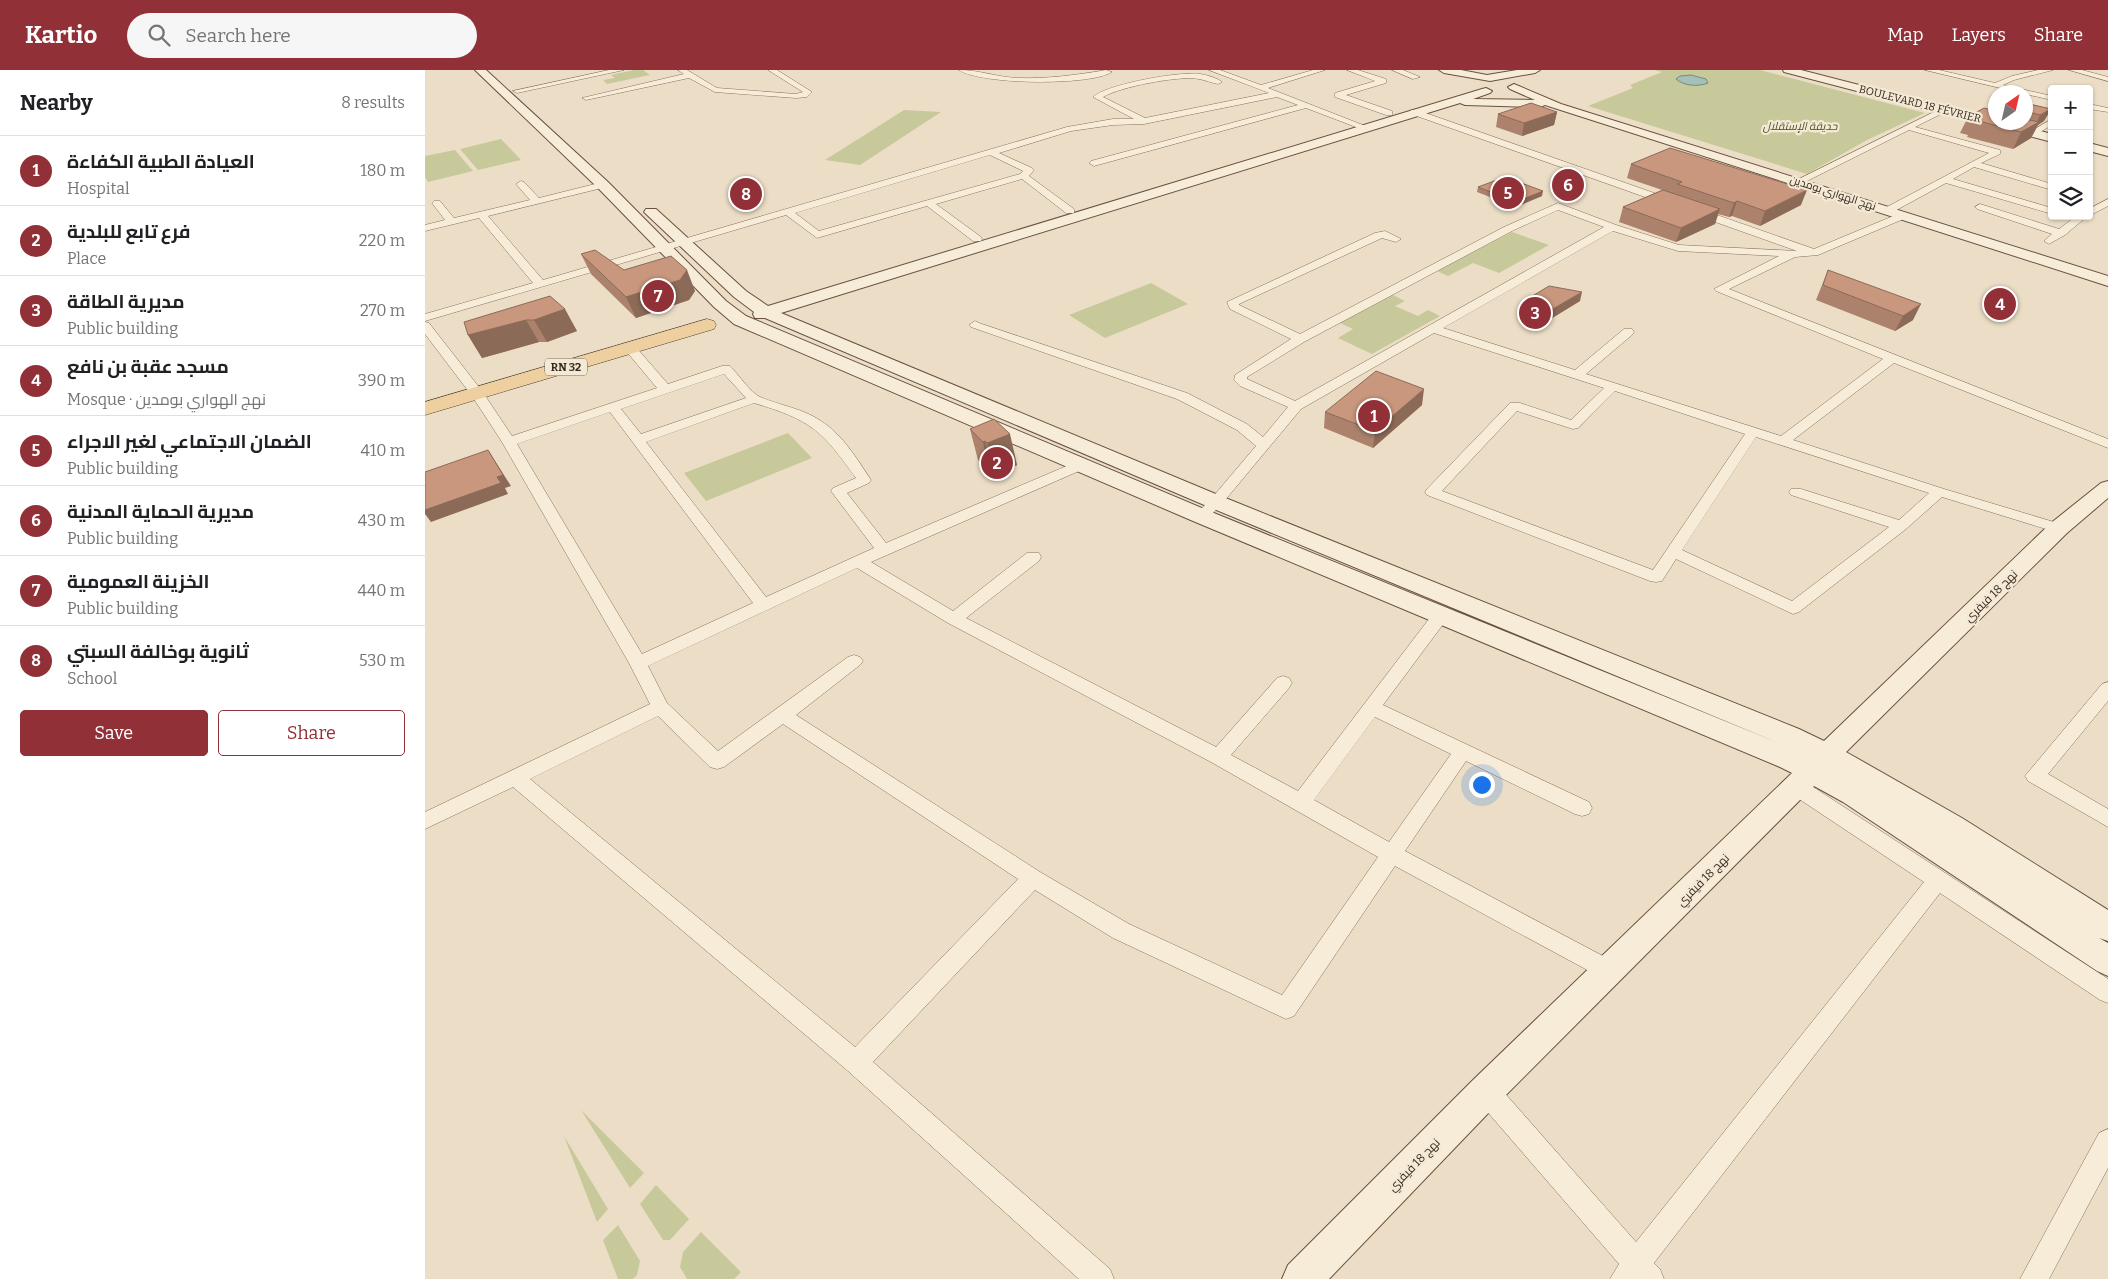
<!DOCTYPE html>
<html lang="en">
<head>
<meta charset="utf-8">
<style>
  body { margin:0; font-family:Bitter,Cairo,serif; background:#f6f6f6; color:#202124 }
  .controls { position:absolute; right:15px; top:15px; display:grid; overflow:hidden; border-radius:5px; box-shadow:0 1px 4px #0004 }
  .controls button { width:45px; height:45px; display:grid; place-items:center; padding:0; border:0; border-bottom:1px solid #e0e0e0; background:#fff; color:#202124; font:25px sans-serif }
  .compass { position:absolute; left:1563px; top:15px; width:45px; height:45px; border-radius:50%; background:#fff; box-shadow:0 1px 4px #0004; rotate:34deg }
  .you { position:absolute; left:1056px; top:714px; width:18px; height:18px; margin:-12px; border:4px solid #fff; border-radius:50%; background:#1a73e8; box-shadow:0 0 0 8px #1a73e833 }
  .badge { display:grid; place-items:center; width:32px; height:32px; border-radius:50%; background:#923037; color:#fff; font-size:16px; font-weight:700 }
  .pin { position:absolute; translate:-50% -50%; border:2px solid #fff; box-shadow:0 1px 5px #0006 }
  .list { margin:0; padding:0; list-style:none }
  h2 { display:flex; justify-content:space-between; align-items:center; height:65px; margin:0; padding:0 20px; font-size:21px }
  h2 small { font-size:16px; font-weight:400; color:#757577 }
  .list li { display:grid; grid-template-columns:32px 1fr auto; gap:15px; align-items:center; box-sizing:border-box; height:70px; padding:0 20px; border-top:1px solid #e0e0e0 }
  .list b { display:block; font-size:19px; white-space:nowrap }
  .list p { margin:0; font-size:16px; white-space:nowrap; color:#757577 }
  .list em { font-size:16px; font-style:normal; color:#757577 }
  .actions { display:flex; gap:10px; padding:15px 20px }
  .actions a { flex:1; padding:11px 0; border:1px solid #923037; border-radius:5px; text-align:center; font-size:18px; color:#923037 }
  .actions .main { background:#923037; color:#fff }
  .icon { flex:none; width:28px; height:28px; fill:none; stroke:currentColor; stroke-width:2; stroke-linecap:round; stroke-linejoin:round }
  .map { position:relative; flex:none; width:1683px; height:1209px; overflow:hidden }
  header { display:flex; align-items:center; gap:30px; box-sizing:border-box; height:70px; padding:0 25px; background:#923037; color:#fff }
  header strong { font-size:24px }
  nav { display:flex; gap:28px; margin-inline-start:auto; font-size:18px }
  .search { width:350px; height:45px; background:#f6f6f6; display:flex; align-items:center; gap:12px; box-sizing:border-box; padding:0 18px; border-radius:28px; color:#757577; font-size:19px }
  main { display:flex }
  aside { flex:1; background:#fff }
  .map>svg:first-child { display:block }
</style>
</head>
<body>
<header>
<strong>Kartio</strong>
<div class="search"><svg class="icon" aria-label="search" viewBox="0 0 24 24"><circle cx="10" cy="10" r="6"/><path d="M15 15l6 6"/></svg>Search here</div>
<nav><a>Map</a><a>Layers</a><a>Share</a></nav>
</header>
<main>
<aside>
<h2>Nearby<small>8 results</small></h2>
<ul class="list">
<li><span class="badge">1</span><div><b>العيادة الطبية الكفاءة</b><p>Hospital</p></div><em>180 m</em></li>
<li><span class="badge">2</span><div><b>فرع تابع للبلدية</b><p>Place</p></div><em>220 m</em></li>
<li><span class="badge">3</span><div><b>مديرية الطاقة</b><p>Public building</p></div><em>270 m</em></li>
<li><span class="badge">4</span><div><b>مسجد عقبة بن نافع</b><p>Mosque · نهج الهواري بومدين</p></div><em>390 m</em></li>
<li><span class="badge">5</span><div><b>الضمان الاجتماعي لغير الاجراء</b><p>Public building</p></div><em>410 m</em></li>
<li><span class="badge">6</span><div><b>مديرية الحماية المدنية</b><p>Public building</p></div><em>430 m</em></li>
<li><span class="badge">7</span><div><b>الخزينة العمومية</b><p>Public building</p></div><em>440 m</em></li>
<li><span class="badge">8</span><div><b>ثانوية بوخالفة السبتي</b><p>School</p></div><em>530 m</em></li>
</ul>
<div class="actions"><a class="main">Save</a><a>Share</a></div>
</aside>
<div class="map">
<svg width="1683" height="1209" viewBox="0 0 1683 1209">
  <rect width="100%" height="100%" fill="#ecdec6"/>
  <path fill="#c7c99a" d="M 209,0 L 218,0 L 225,5 L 182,14 L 178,10 L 190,8 L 186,5 Z
    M 1230,0 L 1335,0 L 1500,43 L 1442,70 L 1382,104 L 1163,36 L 1208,18 L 1205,15 L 1237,2 Z
    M 479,40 L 516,42 L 435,95 L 400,90 Z
    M 76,69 L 96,90 L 53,100 L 35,79 Z
    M 30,80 L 48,101 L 3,112 L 0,107 L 0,86 Z
    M 1087,162 L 1124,175 L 1074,203 L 1048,193 L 1023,206 L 1012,201 Z
    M 726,213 L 763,234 L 680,268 L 644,245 Z
    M 968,225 L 980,231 L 970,236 L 993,246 L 1003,240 L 1015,246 L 947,284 L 913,268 L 928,259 L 915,253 Z
    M 363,363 L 387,388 L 281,431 L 259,403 Z
    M 156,1040 L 219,1103 L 205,1118 Z
    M 139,1066 L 183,1139 L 172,1152 Z
    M 231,1115 L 264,1149 L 245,1170 L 238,1170 L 215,1134 Z
    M 193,1155 L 215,1191 L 212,1205 L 208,1209 L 193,1209 L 178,1170 Z
    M 276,1162 L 316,1202 L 309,1209 L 262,1209 L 255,1197 L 258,1182 Z"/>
  <path fill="#a7c0b7" stroke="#6e8d83" d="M 1266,5 L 1281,9 L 1283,13 C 1273,17 1259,16 1251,9 L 1255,6 Z"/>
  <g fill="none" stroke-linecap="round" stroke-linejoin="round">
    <g stroke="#86705c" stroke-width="1">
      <path id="street" d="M 184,0 L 199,0 L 92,23 L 88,21 Z
        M 253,0 L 262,0 L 292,18 L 371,24 L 378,22 L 343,0 L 352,0 L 387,22 L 382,27 L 371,28 L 290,22 L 264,8 L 161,30 L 157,28 L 259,4 Z
        M 534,0 C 554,0 572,7 592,8 C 622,9 652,5 681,0 L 687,2 C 666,16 555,15 534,0 Z
        M 784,0 L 795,0 L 836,15 L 888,0 L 900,0 L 843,18 L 943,57 L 936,59 L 881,38 L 669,96 L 664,93 L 666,91 L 873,35 L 852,27 L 719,54 L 688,55 L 646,61 L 574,83 L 607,98 L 609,100 L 604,106 L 649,139 L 649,143 L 641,143 L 597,109 L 511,134 L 556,167 L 557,169 L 556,171 L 548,171 L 502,136 L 392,168 L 361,145 L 0,251 L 0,244 L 108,213 L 54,148 L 0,161 L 0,155 L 20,150 L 7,133 L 9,131 L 15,131 L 29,148 L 105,130 L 91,114 L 96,111 L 99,112 L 114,128 L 178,112 L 181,113 L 181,117 L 63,146 L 118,210 L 642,57 L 688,49 L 709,49 L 668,27 C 682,14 756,1 775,4 C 782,5 792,8 797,12 L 793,14 C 787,13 780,10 774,9 C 756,5 694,17 678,27 L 720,48 L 844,23 ZM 565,85 L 598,101 L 595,104 L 394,161 L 370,143 Z
        M 922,0 L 933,0 L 961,9 L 961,13 L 921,25 L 967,41 L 967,45 L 961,45 L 910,27 L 910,23 L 950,11 Z
        M 967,0 L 978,0 L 995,7 L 988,9 Z
        M 1500,0 L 1514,0 L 1570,13 L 1587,6 L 1613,0 L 1628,0 L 1589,10 L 1578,15 L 1627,26 L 1627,30 L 1600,24 L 1600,22 L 1592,22 Z
        M 1644,0 L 1657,0 L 1683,7 L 1683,11 Z
        M 1664,34 L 1683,38 L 1683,42 L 1664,39 Z
        M 1517,38 L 1521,40 L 1520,42 L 1490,57 L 1575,80 L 1575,84 L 1556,93 L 1627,114 L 1627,120 L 1549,97 L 1528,109 L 1627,138 L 1627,144 L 1521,113 L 1466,143 L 1458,143 L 1458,139 L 1564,83 L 1484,60 L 1376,114 L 1373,115 L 1368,112 Z
        M 986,40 L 992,40 L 1389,179 L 1473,144 L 1481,144 L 1481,148 L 1393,185 L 1370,187 L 1304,219 L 1683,369 L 1683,378 L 1469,293 L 1368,370 L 1519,419 L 1639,455 L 1642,458 L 1639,461 L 1634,463 L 1517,427 L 1481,459 L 1374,542 L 1368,544 L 1251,489 L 1237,511 L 1231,512 L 1225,511 L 1002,425 L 1000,422 L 1002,419 L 1085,333 L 1095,333 L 1146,350 L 1179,318 L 1009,263 L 876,339 L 796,435 C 788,442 782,452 771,449 L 769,446 L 786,429 L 831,376 L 812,360 L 752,329 L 546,257 L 544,255 L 550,251 L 554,253 L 762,323 L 822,354 L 838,367 L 863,337 L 815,316 L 809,310 L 810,305 L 866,269 L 805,239 L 802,232 L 950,163 L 960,161 L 976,169 L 971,172 L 957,168 L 814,234 L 814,235 L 875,264 L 1079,157 L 1133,133 L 1191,155 L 1254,175 L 1372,181 L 986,44 ZM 1133,140 L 1179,157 L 870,331 L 822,309 L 822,307 L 879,272 L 1087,161 ZM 1188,161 L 1253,181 L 1354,186 L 1289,219 L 1291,221 L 1458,289 L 1356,366 L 1161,304 L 1207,265 L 1209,262 L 1207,259 L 1199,259 L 1150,300 L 1018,258 ZM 1190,321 L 1320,364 L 1228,500 L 1017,421 L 1092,341 L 1148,359 L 1153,358 ZM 1331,367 L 1504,423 L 1474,450 L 1376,419 L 1366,419 L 1364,422 L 1366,425 L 1464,457 L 1367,531 L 1257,480 Z
        M 1627,49 L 1627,55 L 1610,65 L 1603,63 Z
        M 1683,129 L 1683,136 L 1664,146 L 1664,139 Z
        M 1555,134 L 1634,159 L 1650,147 L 1655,146 L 1659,149 L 1640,165 L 1624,174 L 1619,171 L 1627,164 L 1552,139 L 1550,137 Z
        M 0,252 L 4,253 L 57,321 L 87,366 L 232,318 L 201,281 L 199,278 L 201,275 L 209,275 L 243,314 L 297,296 L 305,296 C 313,304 326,323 335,327 C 356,336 377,338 396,351 C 418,365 432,389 446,410 L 444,413 L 422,423 L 461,473 L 651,392 L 661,392 L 663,395 L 661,398 L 446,492 L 528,541 L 602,483 L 614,483 L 616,487 L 614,491 L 541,548 L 791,677 L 852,608 L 858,606 L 864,608 L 867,613 L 864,618 L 806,685 L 873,721 L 1010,541 L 1016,539 L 1022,541 L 1024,545 L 1022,549 L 958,635 L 1164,732 L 1167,738 L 1164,744 L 1157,746 L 1150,744 L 1041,691 L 980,781 L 1193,894 L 1196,901 L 1193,908 L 1185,911 L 1177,908 L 970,796 L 869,946 L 861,949 L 688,868 L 610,820 L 448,992 L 685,1199 L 689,1209 L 654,1209 L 423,1001 L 88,717 L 0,759 L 0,742 L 225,634 L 204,593 L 77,372 L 47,326 L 0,264 ZM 299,304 L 321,328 L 216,364 L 196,339 ZM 329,333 C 387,350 397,361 431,408 L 408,418 L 406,421 L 449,478 L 341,527 L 221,372 ZM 185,342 L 328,533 L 217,584 L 92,374 ZM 432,498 L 523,553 L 786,692 L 953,787 L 857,925 L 704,854 L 615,802 L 371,645 L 435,595 L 438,591 L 435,587 L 429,585 L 423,587 L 293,681 L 242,633 L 223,596 ZM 233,646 L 285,697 L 292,699 L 299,697 L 358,654 L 593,809 L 430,977 L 105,709 ZM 950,647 L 1026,684 L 964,772 L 889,730 Z
        M 1683,612 L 1683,631 L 1623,704 L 1683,739 L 1683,757 L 1603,711 L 1600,706 L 1677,614 Z
        M 1372,709 L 1379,711 L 1683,909 L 1683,933 L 1675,930 L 1515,823 L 1229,1193 L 1235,1199 L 1239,1209 L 1185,1209 L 1194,1194 L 1052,1030 L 1049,1021 L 1052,1012 L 1061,1009 L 1070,1012 L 1211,1172 L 1499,812 L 1365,723 L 1362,717 L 1365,711 Z
        M 1683,1059 L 1683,1098 L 1624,1209 L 1595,1209 L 1674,1063 Z"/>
    </g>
    <g stroke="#68513f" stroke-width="2">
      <path id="secondary" d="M 50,0 L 61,0 L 183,112 L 301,231 L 321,246 L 784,441 L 1361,676 L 784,437 L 340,248 L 330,248 L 328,244 L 329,242 L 309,227 L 219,142 L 221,139 L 231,139 L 321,221 L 343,236 L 1057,19 L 1061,18 L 1067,21 L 1065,23 L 1048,29 L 1110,30 L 1085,19 L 1083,17 L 1089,14 L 1136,34 L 1683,206 L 1683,216 L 1120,35 L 1115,37 L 1040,35 L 1035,33 L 356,243 L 798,427 L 1374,659 L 1399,671 L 1626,453 L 1676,413 L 1683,411 L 1683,428 L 1642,463 L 1421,682 L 1537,748 L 1683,840 L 1683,871 L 1674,868 L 1683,873 L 1683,906 L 1672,901 L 1418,732 L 1389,716 L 1073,1033 L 904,1209 L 857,1209 L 863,1195 L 1049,1009 L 1367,703 L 1355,697 L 768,451 L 309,254 L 289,237 L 173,118 Z
        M 1014,0 L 1036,0 L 1062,5 L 1092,0 L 1115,0 L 1110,3 L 1065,11 L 1019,3 Z
        M 1358,0 L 1376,0 L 1570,50 L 1570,52 L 1581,52 L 1627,64 L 1627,72 L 1359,2 Z
        M 1664,73 L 1683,78 L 1683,86 L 1664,81 Z"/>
    </g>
    <g stroke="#543f30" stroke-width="1">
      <path id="primary" d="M 282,249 L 289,251 L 291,255 L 289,259 L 0,345 L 0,332 Z"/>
    </g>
    <use href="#street" fill="#f7ecd8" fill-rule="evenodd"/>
    <use href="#secondary" fill="#f7ecd8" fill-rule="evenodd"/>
    <use href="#primary" fill="#edcfa0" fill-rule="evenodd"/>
  </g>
  <path fill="#ac826c" d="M 1600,33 L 1626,39 L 1619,51 L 1613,55 L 1606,68 L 1588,79 L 1542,67 L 1543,65 L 1535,63 L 1543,47 L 1568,41 L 1570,36 L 1570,52 L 1600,52 Z
    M 1132,42 L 1129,55 L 1097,66 L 1071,57 L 1073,44 Z
    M 1206,94 L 1376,135 L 1335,156 L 1307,146 L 1304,147 L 1293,144 L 1290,154 L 1251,172 L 1194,152 L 1198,137 L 1237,120 L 1202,108 Z
    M 1053,117 L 1117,126 L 1091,137 L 1052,122 Z
    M 156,184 L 199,200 L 270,221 L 264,230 L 211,248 L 166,204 Z
    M 1403,200 L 1488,250 L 1470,261 L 1391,230 Z
    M 125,226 L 152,261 L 122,272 L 114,272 L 57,288 L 43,265 Z
    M 1155,231 L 1119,253 L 1094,243 L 1096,233 Z
    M 997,335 L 948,378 L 899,358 L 900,342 Z
    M 545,359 L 592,395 L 570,404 L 568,402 L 565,403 L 553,390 Z"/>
  <path fill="#8c6a58" d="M 1626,39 L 1619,51 L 1613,55 L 1606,68 L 1588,79 L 1596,62 L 1611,54 L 1615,45 Z
    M 1132,42 L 1129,55 L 1097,66 L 1099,53 Z
    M 1382,120 L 1376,135 L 1335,156 L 1340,141 Z
    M 1118,121 L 1117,126 L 1091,137 L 1091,132 Z
    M 1312,131 L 1307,146 L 1304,147 L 1309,133 Z
    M 1295,139 L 1290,154 L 1251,172 L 1256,158 Z
    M 262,200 L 270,221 L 264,230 L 211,248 L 201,227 Z
    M 1157,222 L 1155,231 L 1119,253 L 1121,243 Z
    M 1496,234 L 1488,250 L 1470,261 L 1478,246 Z
    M 140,239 L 152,261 L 122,272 L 109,250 Z
    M 101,250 L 114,272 L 57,288 L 43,265 Z
    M 999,319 L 997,335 L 948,378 L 950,361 Z
    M 585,364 L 592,395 L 570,404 L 562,373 Z
    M 560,371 L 568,402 L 565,403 L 558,372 Z
    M 63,380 L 86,416 L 80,418 L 83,424 L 6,452 L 0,444 L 0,440 L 72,407 Z"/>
  <path fill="#c8977d" stroke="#8c6a58" d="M 1106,33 L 1132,42 L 1099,53 L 1073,44 Z
    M 1600,33 L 1626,39 L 1615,45 L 1600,41 Z
    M 1559,38 L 1570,41 L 1570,52 L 1600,52 L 1600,49 L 1614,52 L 1596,62 L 1550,50 L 1552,49 L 1543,47 Z
    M 1245,78 L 1382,120 L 1340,141 L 1312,131 L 1309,133 L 1252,114 L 1257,112 L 1206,94 Z
    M 1080,107 L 1118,121 L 1091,132 L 1053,117 Z
    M 1238,120 L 1295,139 L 1256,158 L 1198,137 Z
    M 170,180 L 199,200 L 246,186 L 262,200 L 255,210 L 201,227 L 156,184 Z
    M 1403,200 L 1496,234 L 1478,246 L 1398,215 Z
    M 1124,216 L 1157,222 L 1121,243 L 1096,233 Z
    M 125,226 L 140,239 L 109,250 L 101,250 L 43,265 L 39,252 Z
    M 951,301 L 999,319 L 950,361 L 900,342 Z
    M 569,349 L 585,364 L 562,373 L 560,371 L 558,372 L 545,359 Z
    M 63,380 L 78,405 L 72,407 L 76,413 L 0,440 L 0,402 Z"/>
  <g text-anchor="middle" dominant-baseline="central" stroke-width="4.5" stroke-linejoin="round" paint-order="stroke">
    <g font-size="11" fill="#37291f" stroke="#f4e9d5">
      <text transform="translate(1495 34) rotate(14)">BOULEVARD 18 FÉVRIER</text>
      <text transform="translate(1408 123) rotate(18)">نهج الهواري بومدين</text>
    </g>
    <g font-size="11" font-style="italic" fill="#4a5227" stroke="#f4e9d5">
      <text x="1375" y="56">حديقة الإستقلال</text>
    </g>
    <rect fill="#f4e9d5" stroke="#706356" stroke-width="1" x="120" y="288.5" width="42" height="17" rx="4"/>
    <g font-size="11" font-weight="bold" fill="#37291f">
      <text x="141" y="297">RN 32</text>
    </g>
    <g font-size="12" fill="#37291f" stroke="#f4e9d5">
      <text transform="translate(1566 526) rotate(-44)">نهج 18 فيفري</text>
      <text transform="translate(1278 810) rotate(-45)">نهج 18 فيفري</text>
      <text transform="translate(989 1095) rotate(-46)">نهج 18 فيفري</text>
    </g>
  </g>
</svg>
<div class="controls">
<button>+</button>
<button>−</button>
<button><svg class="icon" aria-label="layers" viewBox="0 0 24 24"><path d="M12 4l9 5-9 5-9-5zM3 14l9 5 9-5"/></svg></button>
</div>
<svg class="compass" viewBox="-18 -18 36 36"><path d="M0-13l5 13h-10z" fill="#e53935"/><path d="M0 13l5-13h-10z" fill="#757577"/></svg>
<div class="you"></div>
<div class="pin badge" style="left:949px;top:346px">1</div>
<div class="pin badge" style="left:572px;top:393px">2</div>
<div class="pin badge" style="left:1110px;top:243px">3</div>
<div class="pin badge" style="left:1575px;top:234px">4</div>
<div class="pin badge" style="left:1083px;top:123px">5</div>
<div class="pin badge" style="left:1143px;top:115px">6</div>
<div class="pin badge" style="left:233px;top:226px">7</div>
<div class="pin badge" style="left:321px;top:124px">8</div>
</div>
</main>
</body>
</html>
